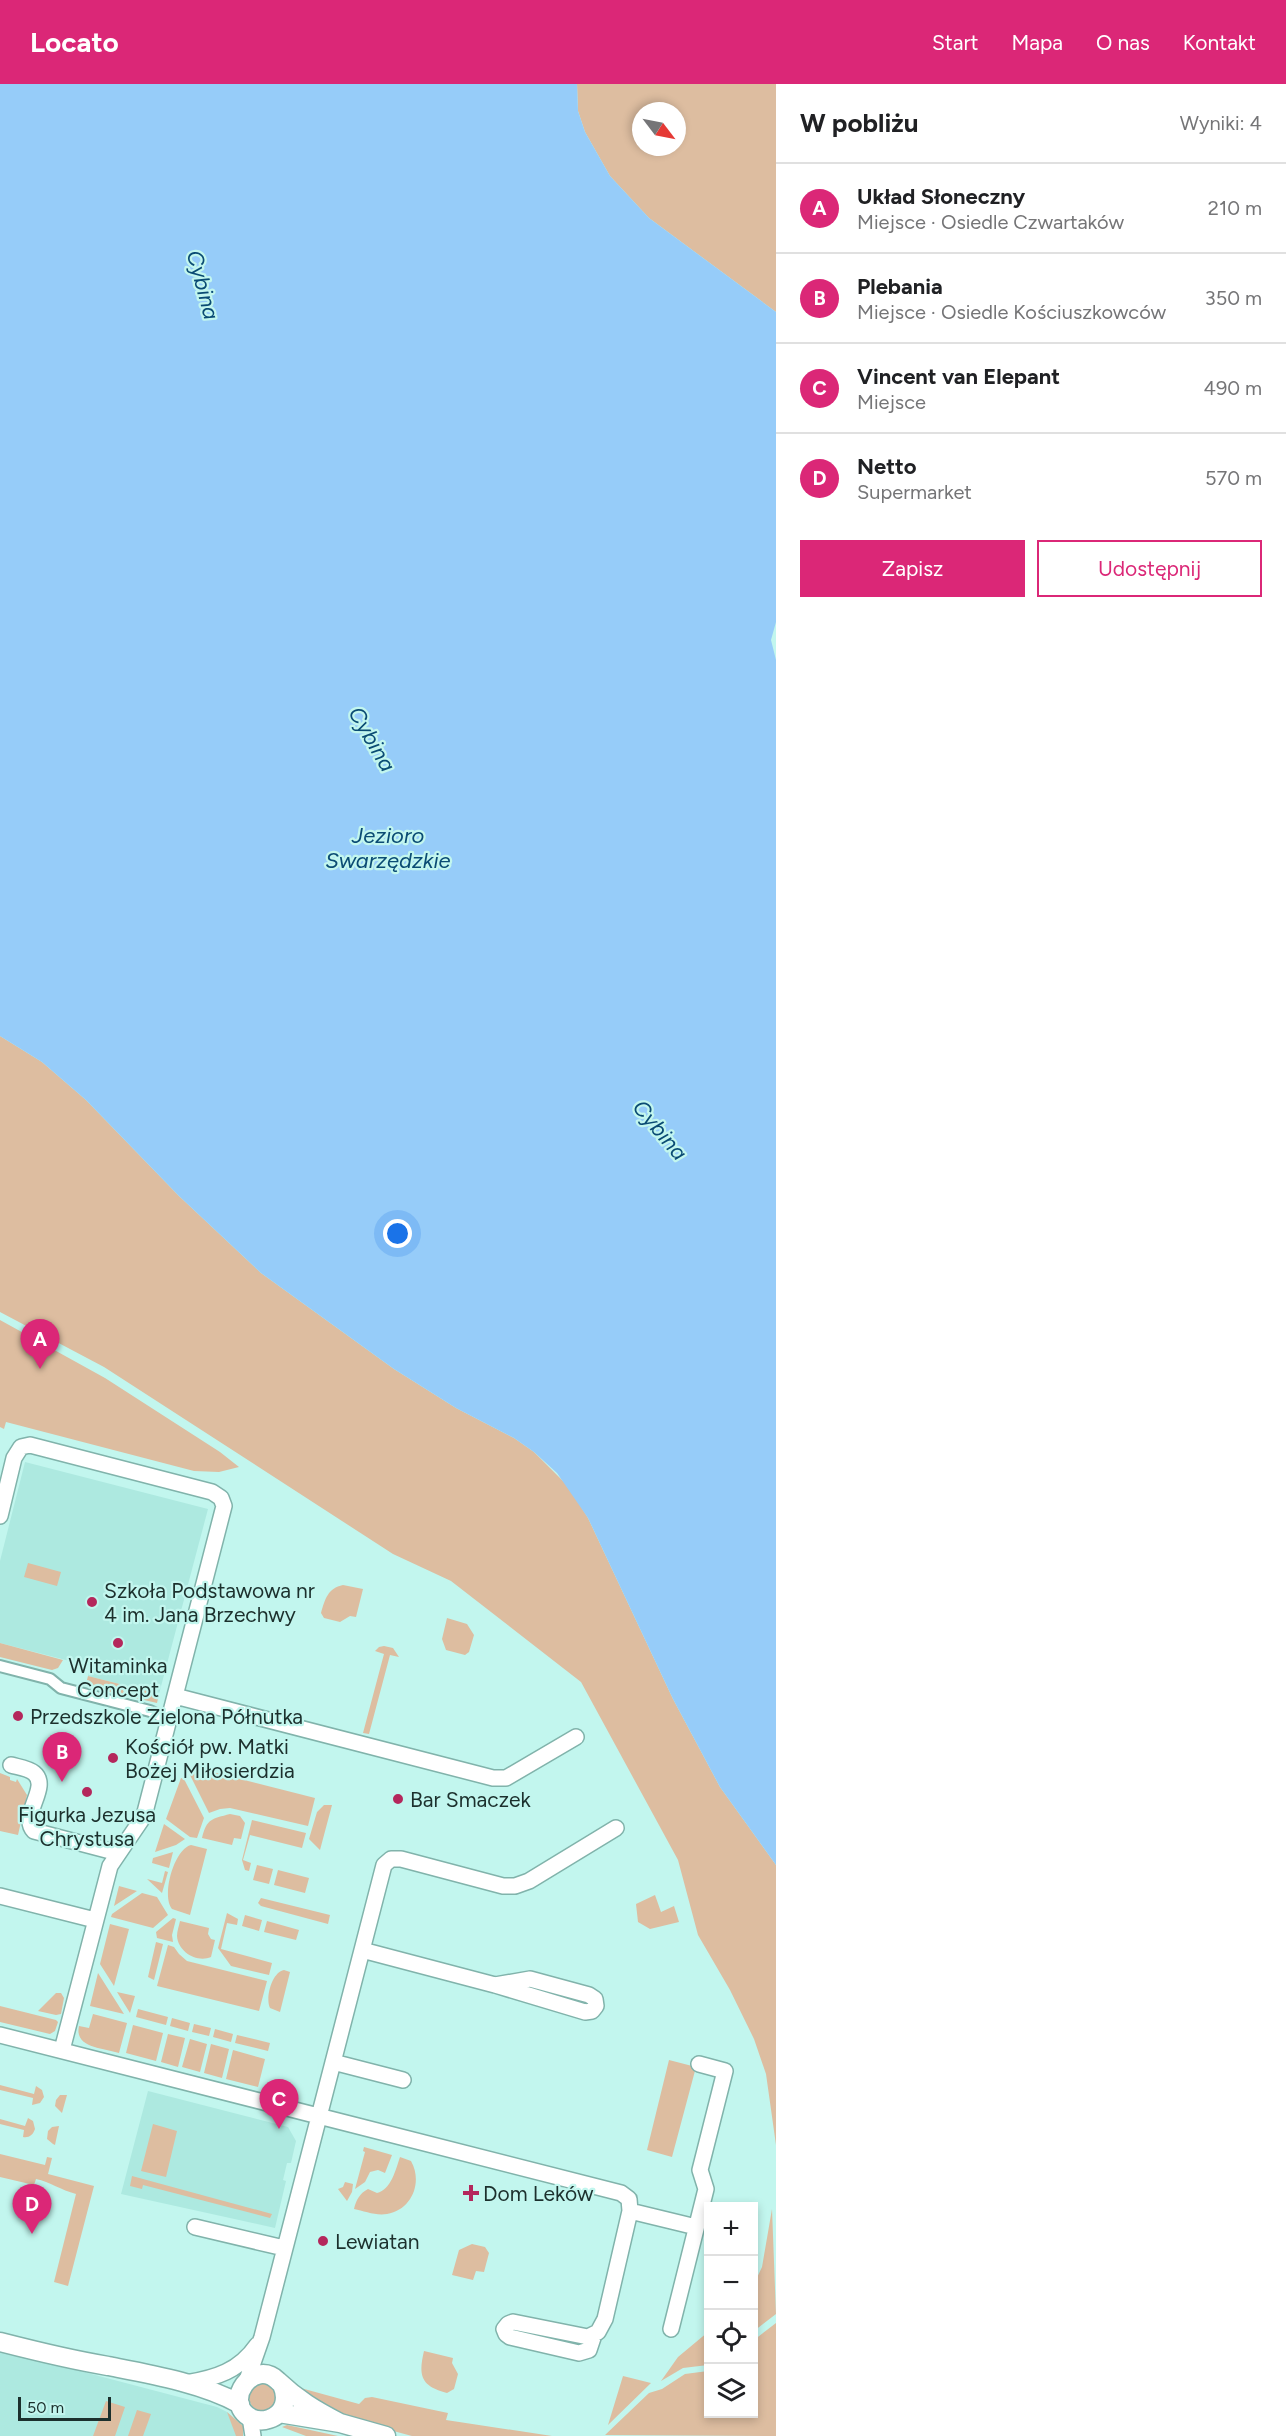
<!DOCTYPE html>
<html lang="pl">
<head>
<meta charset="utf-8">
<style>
  body { margin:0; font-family:Figtree,sans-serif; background:#f2f2f2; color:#202124 }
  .controls { position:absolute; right:18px; bottom:18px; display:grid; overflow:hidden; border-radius:0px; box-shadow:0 3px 9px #0003 }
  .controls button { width:54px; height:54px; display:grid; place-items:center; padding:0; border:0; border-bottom:2px solid #e0e0e0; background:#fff; color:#202124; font:30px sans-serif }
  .compass { position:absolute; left:632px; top:18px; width:54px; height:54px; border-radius:50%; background:#fff; box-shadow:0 3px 9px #0003; rotate:122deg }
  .scale { position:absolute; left:18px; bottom:15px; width:93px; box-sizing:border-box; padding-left:6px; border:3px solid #1c302d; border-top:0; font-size:16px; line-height:21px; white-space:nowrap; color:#1c302d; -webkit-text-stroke:4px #c2f6ee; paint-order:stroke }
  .you { position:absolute; left:398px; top:1150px; width:21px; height:21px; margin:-15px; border:4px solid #fff; border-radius:50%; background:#1a73e8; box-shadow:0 0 0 9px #1a73e833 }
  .badge { display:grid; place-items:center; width:39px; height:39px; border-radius:50%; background:#db2777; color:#fff; font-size:20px; font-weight:700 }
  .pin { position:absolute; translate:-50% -50px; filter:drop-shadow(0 2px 3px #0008) }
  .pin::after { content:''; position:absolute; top:32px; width:21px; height:18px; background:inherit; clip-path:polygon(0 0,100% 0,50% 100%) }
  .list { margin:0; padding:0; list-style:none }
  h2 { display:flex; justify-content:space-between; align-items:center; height:78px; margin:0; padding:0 24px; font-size:26px }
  h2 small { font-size:20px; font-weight:400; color:#757577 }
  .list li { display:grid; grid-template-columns:39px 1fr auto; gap:18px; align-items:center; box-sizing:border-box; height:90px; padding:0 24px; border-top:2px solid #e0e0e0 }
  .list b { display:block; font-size:22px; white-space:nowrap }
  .list p { margin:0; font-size:20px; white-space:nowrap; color:#757577 }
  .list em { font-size:20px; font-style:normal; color:#757577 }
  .actions { display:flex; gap:12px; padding:18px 24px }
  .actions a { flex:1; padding:14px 0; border:2px solid #db2777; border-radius:0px; text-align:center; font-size:21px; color:#db2777 }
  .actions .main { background:#db2777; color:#fff }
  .icon { flex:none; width:33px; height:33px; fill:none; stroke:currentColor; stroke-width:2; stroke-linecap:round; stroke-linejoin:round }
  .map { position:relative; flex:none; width:776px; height:2352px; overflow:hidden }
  header { display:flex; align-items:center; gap:36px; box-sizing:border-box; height:84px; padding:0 30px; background:#db2777; color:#fff }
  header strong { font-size:28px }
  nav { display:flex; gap:33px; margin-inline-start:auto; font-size:21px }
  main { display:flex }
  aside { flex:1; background:#fff }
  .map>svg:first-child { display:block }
</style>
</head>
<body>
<header>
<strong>Locato</strong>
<nav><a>Start</a><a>Mapa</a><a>O nas</a><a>Kontakt</a></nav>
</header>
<main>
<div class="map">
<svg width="776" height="2352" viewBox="0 0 776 2352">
  <rect width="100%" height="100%" fill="#c2f6ee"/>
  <path fill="#ade9e0" d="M 25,1378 L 208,1425 L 159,1610 L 88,1592 L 89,1582 L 0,1559 L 0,1477 Z
    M 148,2007 L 288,2043 L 296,2057 L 291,2079 L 287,2079 L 283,2096 L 286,2097 L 275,2144 L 121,2110 Z
    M 0,2266 L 217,2323 L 227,2328 L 243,2342 L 243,2352 L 0,2352 Z"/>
  <path fill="#ddbda0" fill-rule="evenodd" d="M 577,0 L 776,0 L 776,228 L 649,134 L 610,92 L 585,48 L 578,27 ZM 641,27 L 677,27 L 677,63 L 641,63 Z
    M 0,952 L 42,978 L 86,1016 L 179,1112 L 261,1189 L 394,1285 L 456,1324 L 514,1354 L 534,1368 L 569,1403 L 588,1434 L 673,1615 L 720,1703 L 776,1781 L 776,2061 L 766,1990 L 754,1955 L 730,1906 L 698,1851 L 678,1776 L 581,1598 L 451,1497 L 393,1470 L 104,1283 L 0,1228 Z
    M 0,1236 L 105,1294 L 220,1368 L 239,1383 L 219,1388 L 194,1387 L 6,1338 L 4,1345 L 0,1343 Z
    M 28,1479 L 61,1488 L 57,1502 L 24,1493 Z
    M 343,1501 L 363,1505 L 356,1533 L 350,1532 L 340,1538 L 324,1534 L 321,1529 C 325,1515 328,1504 343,1501 Z
    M 447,1534 L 467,1540 L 474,1551 L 469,1568 L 465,1571 L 446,1566 L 442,1555 Z
    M 0,1559 L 63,1576 L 58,1584 L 52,1586 L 0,1573 Z
    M 384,1562 L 393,1564 L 399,1573 L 390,1571 L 369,1650 L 363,1649 L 384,1570 L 375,1567 L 379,1563 Z
    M 88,1592 L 159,1610 L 157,1619 L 88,1603 L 86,1600 Z
    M 185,1681 L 315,1714 L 308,1742 L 230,1724 L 220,1725 L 209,1729 Z
    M 0,1689 L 10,1693 L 10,1696 L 16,1698 L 17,1695 L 27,1711 L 18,1751 L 0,1747 Z
    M 181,1694 L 184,1695 L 204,1734 L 197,1754 L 190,1753 L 166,1735 Z
    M 324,1721 L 332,1721 L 320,1766 L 309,1755 L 317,1728 Z
    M 230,1730 L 240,1732 L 245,1739 L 241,1755 L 234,1754 L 232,1761 L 202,1754 C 207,1734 212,1735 230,1730 Z
    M 252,1736 L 306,1749 L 302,1764 L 250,1751 L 243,1776 L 251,1779 L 249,1787 L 245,1786 L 242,1776 Z
    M 164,1740 L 185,1755 L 176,1761 L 155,1768 Z
    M 191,1761 L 207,1765 L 190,1831 L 172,1825 C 161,1812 174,1765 191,1761 Z
    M 173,1768 L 169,1784 L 152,1779 L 153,1774 Z
    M 257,1781 L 273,1785 L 269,1800 L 253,1796 Z
    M 278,1786 L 309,1794 L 305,1809 L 274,1801 Z
    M 165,1787 L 168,1788 L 162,1809 L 147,1795 L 162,1799 Z
    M 119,1802 L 137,1807 L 114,1822 Z
    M 142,1809 L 157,1813 L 168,1831 L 153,1844 L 111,1833 L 112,1830 Z
    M 655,1811 L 661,1828 L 674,1822 L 679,1838 L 650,1845 L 638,1838 L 636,1820 Z
    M 261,1814 L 330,1831 L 328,1840 L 261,1822 L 258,1819 Z
    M 227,1829 L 238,1835 L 237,1841 L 227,1839 L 221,1865 L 272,1879 L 269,1891 L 231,1882 L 218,1864 Z
    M 245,1831 L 262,1836 L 259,1847 L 242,1842 Z
    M 173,1834 L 176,1835 L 172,1851 L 173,1858 L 157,1854 L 156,1848 Z
    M 180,1837 L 209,1844 L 208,1850 L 211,1855 L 215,1856 L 211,1873 C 197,1879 178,1868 177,1852 C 177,1847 179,1842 180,1837 Z
    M 267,1837 L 299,1846 L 296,1856 L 264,1848 Z
    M 110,1840 L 129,1845 L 114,1902 L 100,1880 Z
    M 156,1858 L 163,1860 L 154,1896 L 148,1893 Z
    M 168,1861 L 174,1863 L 179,1870 L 187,1877 L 267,1897 L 259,1927 L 157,1902 Z
    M 284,1886 L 290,1888 L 280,1928 L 270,1924 C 265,1914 272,1888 284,1886 Z
    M 98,1889 L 124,1930 L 90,1922 Z
    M 117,1908 L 135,1912 L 130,1929 Z
    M 56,1909 L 61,1909 L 64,1914 L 61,1930 L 56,1931 L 38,1927 Z
    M 0,1922 L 56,1936 L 58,1938 L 55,1947 L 50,1950 L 0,1938 Z
    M 138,1925 L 168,1933 L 166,1941 L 136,1933 Z
    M 93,1930 L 127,1939 L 119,1969 C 103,1964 74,1964 79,1942 L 89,1944 Z
    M 172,1934 L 190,1939 L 188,1947 L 170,1942 Z
    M 194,1940 L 211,1944 L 209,1952 L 192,1948 Z
    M 133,1941 L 163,1949 L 156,1977 L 126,1969 Z
    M 215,1945 L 233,1950 L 231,1958 L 213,1953 Z
    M 168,1950 L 185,1954 L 178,1983 L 161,1978 Z
    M 237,1951 L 270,1959 L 268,1967 L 235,1959 Z
    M 190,1955 L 207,1960 L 200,1988 L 182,1983 Z
    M 211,1960 L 229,1965 L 222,1994 L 204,1989 Z
    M 233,1966 L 265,1975 L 258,2003 L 226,1995 Z
    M 669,1976 L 696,1983 L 672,2073 L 647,2066 Z
    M 0,2001 L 34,2010 L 36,2002 L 42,2006 L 44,2013 L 40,2019 L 32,2021 L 33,2014 L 0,2006 Z
    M 60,2011 L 67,2011 L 62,2029 L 55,2022 L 56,2016 Z
    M 28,2034 L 33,2037 L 35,2045 C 33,2051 29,2054 23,2053 L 24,2046 L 0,2040 L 0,2035 L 25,2042 Z
    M 153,2040 L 177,2047 L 166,2093 L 141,2087 Z
    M 59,2042 L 55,2061 L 53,2060 L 47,2055 L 48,2047 L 52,2043 Z
    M 364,2063 L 392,2071 L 385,2089 L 378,2086 L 370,2088 L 365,2098 L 355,2105 L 365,2068 L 363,2067 Z
    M 0,2070 L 45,2081 L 47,2073 L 52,2074 L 48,2090 L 94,2102 L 68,2202 L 54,2198 L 76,2110 C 61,2106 50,2098 36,2095 L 34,2101 L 0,2093 Z
    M 400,2073 L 411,2077 C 423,2098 412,2126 387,2130 C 376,2132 364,2127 354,2125 C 356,2116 360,2109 368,2105 L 377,2109 C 391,2106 396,2085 400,2073 Z
    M 132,2092 L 272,2130 L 270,2134 L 143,2101 L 142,2105 L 130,2102 Z
    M 345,2098 L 353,2100 L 352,2108 L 347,2117 L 338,2105 L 343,2103 Z
    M 772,2125 L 776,2230 L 754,2247 L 754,2200 L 762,2183 Z
    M 472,2160 L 485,2163 L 489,2169 L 484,2188 L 476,2187 L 473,2196 L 452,2191 L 459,2166 Z
    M 776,2239 L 776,2352 L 605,2351 L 649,2309 L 662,2305 L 685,2290 L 708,2287 L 708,2330 L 754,2330 L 754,2256 Z
    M 708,2248 L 708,2281 L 683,2284 L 661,2297 L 678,2273 Z
    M 424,2267 L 453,2274 L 452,2279 L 458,2290 L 454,2305 L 447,2309 C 421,2302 418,2292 424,2267 Z
    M 623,2292 L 651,2299 L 608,2341 Z
    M249 2313a14 14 0 1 1 28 0a14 14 0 1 1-28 0Z
    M 297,2303 L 359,2320 L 365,2314 L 372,2313 L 448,2329 L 446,2336 L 552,2352 L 412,2352 L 371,2341 L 331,2328 Z
    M 106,2317 L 125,2323 L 115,2352 L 93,2352 Z
    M 137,2326 L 151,2330 L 143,2352 L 128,2352 Z
    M 227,2328 L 243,2342 L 243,2352 L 236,2352 Z
    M 287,2341 L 338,2352 L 306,2352 L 282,2343 Z"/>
  <path fill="#96ccf9" d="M 0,0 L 577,0 L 578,27 L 585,48 L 610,92 L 649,134 L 776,228 L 776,538 L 771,556 L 776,576 L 776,1781 L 720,1703 L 673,1615 L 588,1434 L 557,1389 L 534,1368 L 514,1354 L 456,1324 L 394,1285 L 261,1189 L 179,1112 L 86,1016 L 42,978 L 0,952 Z"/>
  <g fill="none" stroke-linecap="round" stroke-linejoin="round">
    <g stroke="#81b3ab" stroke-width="14">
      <path id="pedestrian" d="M 0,1582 L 50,1595 L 61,1604 L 150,1627 L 169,1636"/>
    </g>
    <g stroke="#81b3ab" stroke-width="18">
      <path id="minor" d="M 0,1432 L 14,1374 L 21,1363 L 30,1361 L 212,1408 L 221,1414 L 224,1422 L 144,1732 L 110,1782 L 62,1966
        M 175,1612 L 493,1694 L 506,1694 L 576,1653
        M 11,1681 C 18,1683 28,1684 34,1689 C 51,1703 19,1731 34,1747 L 118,1769
        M 0,1812 L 95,1836
        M 362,1866 L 495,1901 L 585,1928 L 592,1927 L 596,1922 L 595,1915 L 589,1911 L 530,1895 L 495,1901
        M 0,1951 L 621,2109 L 629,2115 L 630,2127 L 605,2235 L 598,2248 L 588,2253 L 513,2238 L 508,2240 L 504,2245 L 506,2250 L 510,2253 L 579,2269 L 589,2266 L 594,2251
        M 333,1978 L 403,1996
        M 630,2127 L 696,2143
        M 195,2143 L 284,2164
        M 671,2245 L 706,2105 L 700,2086 L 725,1987 L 699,1980
        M 247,2296 L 262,2253 L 384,1781 L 391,1775 L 401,1775 L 503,1802 L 515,1802 L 529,1797 L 616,1744
        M 186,2299 C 216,2294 239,2287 257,2261
        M 250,2333 L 253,2352"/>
    </g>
    <g stroke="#81b3ab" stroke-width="21">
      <path id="tertiary" d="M 0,2258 C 35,2267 72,2276 108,2282 C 149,2290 202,2299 240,2320
        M 282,2301 C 288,2314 285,2330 269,2335 C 263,2337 257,2337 251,2334 C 221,2318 254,2273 278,2297 C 298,2316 315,2326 340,2339
        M 279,2329 L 340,2339 L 386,2352"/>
    </g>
    <use href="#pedestrian" stroke="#fff" stroke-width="10"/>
    <use href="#minor" stroke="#fff" stroke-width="15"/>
    <use href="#tertiary" stroke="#fff" stroke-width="18"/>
  </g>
  <g fill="#b4275c" stroke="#c2f6ee" stroke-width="2">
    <circle cx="92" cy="1518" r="6"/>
    <circle cx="118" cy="1559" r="6"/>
    <circle cx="18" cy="1632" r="6"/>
    <circle cx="113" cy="1674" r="6"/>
    <circle cx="87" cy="1708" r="6"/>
    <circle cx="398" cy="1715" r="6"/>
    <path d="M468 2100h6v6h6v6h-6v6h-6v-6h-6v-6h6z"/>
    <circle cx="323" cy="2157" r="6"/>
  </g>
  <g text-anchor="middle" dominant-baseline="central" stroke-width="4.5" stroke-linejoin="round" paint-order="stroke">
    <g font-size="21" fill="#1c302d" stroke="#c2f6ee" text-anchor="start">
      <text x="104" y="1506">Szkoła Podstawowa nr<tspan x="104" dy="24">4 im. Jana Brzechwy</tspan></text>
      <text x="118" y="1581" text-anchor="middle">Witaminka<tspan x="118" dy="24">Concept</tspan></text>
      <text x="30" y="1632">Przedszkole Zielona Półnutka</text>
      <text x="125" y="1662">Kościół pw. Matki<tspan x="125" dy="24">Bożej Miłosierdzia</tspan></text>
      <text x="410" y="1715">Bar Smaczek</text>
      <text x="87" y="1730" text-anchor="middle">Figurka Jezusa<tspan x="87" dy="24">Chrystusa</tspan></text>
      <text x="483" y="2109">Dom Leków</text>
      <text x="335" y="2157">Lewiatan</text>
    </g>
    <g font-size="22" font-style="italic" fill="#0a4b74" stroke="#c2f6ee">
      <text transform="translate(203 201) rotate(75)">Cybina</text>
      <text transform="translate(372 655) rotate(60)">Cybina</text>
      <text x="388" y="751">Jezioro<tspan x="388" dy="25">Swarzędzkie</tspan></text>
      <text transform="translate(660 1046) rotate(50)">Cybina</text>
    </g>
  </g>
</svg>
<div class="controls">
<button>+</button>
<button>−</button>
<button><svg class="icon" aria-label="locate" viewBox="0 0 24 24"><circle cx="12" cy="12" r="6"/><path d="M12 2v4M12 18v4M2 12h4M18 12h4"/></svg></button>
<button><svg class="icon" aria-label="layers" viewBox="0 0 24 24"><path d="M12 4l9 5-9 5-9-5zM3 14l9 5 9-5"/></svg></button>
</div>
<svg class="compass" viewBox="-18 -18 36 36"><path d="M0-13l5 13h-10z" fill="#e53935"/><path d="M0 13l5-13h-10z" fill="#757577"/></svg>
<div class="scale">50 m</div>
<div class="you"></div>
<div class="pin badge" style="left:40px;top:1285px">A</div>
<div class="pin badge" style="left:62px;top:1698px">B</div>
<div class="pin badge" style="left:279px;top:2045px">C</div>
<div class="pin badge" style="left:32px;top:2150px">D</div>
</div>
<aside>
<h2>W pobliżu<small>Wyniki: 4</small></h2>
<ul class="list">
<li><span class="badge">A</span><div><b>Układ Słoneczny</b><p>Miejsce · Osiedle Czwartaków</p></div><em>210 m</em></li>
<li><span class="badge">B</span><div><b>Plebania</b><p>Miejsce · Osiedle Kościuszkowców</p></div><em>350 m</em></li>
<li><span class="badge">C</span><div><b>Vincent van Elepant</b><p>Miejsce</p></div><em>490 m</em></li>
<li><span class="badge">D</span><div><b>Netto</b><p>Supermarket</p></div><em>570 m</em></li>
</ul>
<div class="actions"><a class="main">Zapisz</a><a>Udostępnij</a></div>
</aside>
</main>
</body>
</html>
